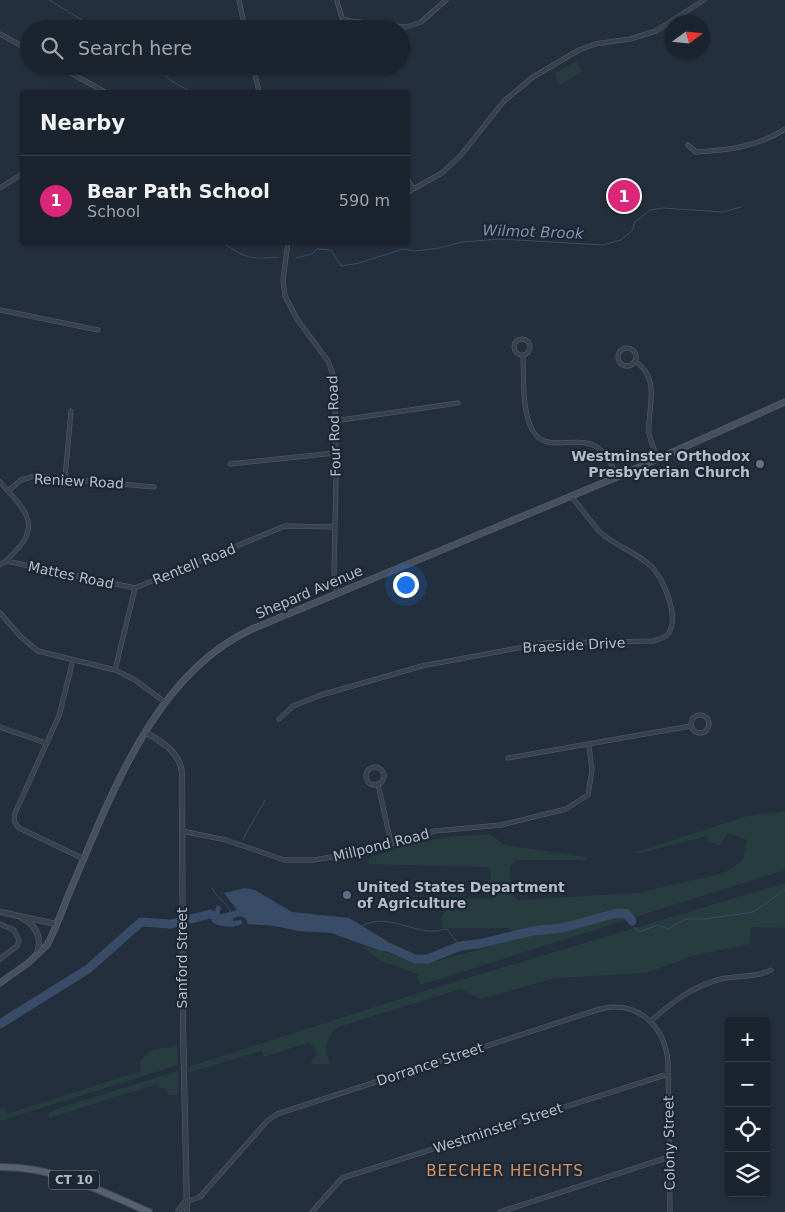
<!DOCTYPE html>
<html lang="en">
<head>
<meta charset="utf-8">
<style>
  body { margin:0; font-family:"DejaVu Sans",sans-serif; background:#242b36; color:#f1f3f6 }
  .controls { position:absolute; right:15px; bottom:15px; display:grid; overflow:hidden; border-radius:5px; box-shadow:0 1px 4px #0004 }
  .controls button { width:45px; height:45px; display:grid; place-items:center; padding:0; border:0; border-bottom:1px solid #39404a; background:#1b232e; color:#f1f3f6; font:25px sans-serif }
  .compass { position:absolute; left:665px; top:15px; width:45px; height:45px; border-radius:50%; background:#1b232e; box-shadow:0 1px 4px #0004; rotate:75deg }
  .you { position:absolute; left:405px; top:584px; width:18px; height:18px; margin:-12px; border:4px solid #fff; border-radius:50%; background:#1a73e8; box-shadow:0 0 0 8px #1a73e833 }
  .badge { display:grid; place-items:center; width:32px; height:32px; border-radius:50%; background:#db2777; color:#fff; font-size:16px; font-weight:700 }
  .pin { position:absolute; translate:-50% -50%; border:2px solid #fff; box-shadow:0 1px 5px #0006 }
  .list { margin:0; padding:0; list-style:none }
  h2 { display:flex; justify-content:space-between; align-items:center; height:65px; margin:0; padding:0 20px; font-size:21px }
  h2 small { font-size:16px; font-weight:400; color:#a0a4aa }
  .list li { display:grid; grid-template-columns:32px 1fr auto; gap:15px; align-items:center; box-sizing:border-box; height:90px; padding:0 20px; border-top:1px solid #39404a }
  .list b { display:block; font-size:19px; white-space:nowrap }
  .list p { margin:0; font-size:16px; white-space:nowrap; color:#a0a4aa }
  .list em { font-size:16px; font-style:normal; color:#a0a4aa }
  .icon { flex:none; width:28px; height:28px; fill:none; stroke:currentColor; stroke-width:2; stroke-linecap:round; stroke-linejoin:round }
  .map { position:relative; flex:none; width:785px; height:1212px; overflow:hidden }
  .search { position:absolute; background:#1b232e; box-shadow:0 1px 4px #0004; left:20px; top:20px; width:390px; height:55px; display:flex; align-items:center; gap:12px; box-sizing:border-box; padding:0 18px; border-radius:28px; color:#a0a4aa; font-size:19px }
  .panel { position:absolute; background:#1b232e; box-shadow:0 1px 4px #0004; left:20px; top:90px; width:390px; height:155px; border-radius:5px }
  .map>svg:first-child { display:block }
</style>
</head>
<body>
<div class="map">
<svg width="785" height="1212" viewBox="0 0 785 1212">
  <rect width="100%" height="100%" fill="#242f3e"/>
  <path fill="#263c3f" d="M 576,61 L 582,72 L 560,85 L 554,74 Z
    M 785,811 L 785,870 L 420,985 L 417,974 L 381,961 L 361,946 L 429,963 L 514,940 L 510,928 L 442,928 L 441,918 L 456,898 L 492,899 L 490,867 L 369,864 L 369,858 L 403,846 L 446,837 L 490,834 L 505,845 L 586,857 L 586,860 L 517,860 L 510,866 L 511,893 L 518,900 L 637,893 L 724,873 L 743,860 L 747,840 L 727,833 L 721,846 L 708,841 L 707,836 L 637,854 L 636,852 L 747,816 Z
    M 785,883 L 785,928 L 751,927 L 750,944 L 695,955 L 646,973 L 556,978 L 480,999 L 461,989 L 338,1027 C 326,1039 323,1048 330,1064 L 311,1064 L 312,1060 L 317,1056 L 315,1047 L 307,1043 L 264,1057 L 261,1051 L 188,1073 L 188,1067 L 431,989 Z
    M 177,1046 L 178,1065 L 0,1121 L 0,1109 L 5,1108 L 7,1114 L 141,1071 L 139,1062 L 151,1050 Z
    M 178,1071 L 178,1095 L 168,1095 L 166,1088 L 159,1088 L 157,1084 L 49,1118 L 48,1113 L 62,1107 Z"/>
  <path fill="#394c67" d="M 245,888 L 255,890 L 292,912 L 349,918 L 387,941 L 397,952 L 381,951 L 331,933 L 298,931 L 275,926 L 248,924 L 245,918 L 240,916 L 233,918 L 233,921 L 241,920 L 243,923 C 236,929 219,927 212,922 L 209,912 L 215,911 L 217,905 L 221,907 L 219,915 L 237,910 L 224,893 Z"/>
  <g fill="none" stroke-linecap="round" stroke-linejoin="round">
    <path stroke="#394c67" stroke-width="1" d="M 49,0 L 97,29
      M 156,66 L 170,80 L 191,92
      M 221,242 C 245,257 248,260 277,257
      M 296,258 L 312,254 L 317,249 L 331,250 L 341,266 L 359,263 L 403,249 L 414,251 L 440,248 L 462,242 L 500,239 L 603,245 L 621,240 L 633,230 L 634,223 L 650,210 L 664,208 L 723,212 L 741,207
      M 243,839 L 265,800
      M 212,888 C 217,899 227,902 231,912
      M 362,926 C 386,912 412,933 436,931 C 440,931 444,929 447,929 L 460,946
      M 634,927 L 639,932 L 658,925 L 668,929 L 686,919 L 705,919 L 753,912 L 785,890"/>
    <path stroke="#394c67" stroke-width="9" d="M 187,920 L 210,914 L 219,918
      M 388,947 L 415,959 L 428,959 L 460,946 L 478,944 L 532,931 L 562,928 L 617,913 L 627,914 L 632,921
      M 0,1024 L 88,969 L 141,922 L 171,924 L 179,922"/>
    <g stroke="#565f6c" stroke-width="5">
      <path id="minor" d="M 239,0 L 245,29
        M 337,1 L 342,18 L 350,21 L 406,27 L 421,22 L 446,0
        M 0,34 L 29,50
        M 58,66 L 105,92
        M 253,66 L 259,92
        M 688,145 L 696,152 C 729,150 757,147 785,129
        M 408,180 L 413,189
        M 0,188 L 22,174
        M 408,192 L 442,173 L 461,155 L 504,101 L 533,77 L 579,50 L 595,44 L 630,39 L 656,31 L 704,0
        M 288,242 L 283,280 L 285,296 L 297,319 L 328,361 L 335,380 L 336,479 L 334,573 L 337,594
        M 0,310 L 98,330
        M514 347a8 8 0 1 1 16 0a8 8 0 1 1-16 0Z
        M618 357a9 9 0 1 1 18 0a9 9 0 1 1-18 0Z
        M 523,355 C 524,377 522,405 530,425 C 542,458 577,432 598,448 C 608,455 612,466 617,477
        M 635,361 C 662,380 647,407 649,433 C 650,441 655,450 658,459
        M 334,421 L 458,403
        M 230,464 L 335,453
        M 65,478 L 71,411
        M 0,482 C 17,502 42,520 20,546 C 14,553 8,560 0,565
        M 8,491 L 21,480 L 35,476 L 154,487
        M 6,561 L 135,588
        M 0,613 L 21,637 L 38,651 L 115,670 L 135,680 L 166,703
        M 73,660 L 59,716 L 15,813 L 14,821 L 19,828 L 84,859
        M 115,670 L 135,588 L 285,526 L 335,527
        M691 724a9 9 0 1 1 18 0a9 9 0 1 1-18 0Z
        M 279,719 L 293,706 L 321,695 L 422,666 L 545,643 L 653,641 C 657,640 664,638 667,635 C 681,621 664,578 651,566 C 636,552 615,546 600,532 C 590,521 581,508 571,496
        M 0,727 L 46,743
        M 508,758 L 691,726
        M366 776a9 9 0 1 1 18 0a9 9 0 1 1-18 0Z
        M 378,784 L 391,843
        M 182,831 L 226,840 L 284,860 L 314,860 L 367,851 L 435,831 L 501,825 L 566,809 L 588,795 L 592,770 L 589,746
        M 0,924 L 14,930 L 19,940 L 17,946 L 0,959
        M 651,1021 C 672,1002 693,986 721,979 C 739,975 755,978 771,970
        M 185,1202 L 200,1197 L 267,1121 L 277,1114 L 597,1010 C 635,998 664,1024 668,1061 L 670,1212
        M 312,1212 L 342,1178 L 668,1074
        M 500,1212 L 669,1157"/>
    </g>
    <g stroke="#565f6c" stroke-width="6">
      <path id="tertiary" d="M 145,732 C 162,742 179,751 182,772 L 183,1027 L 187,1212
        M 0,912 L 56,924
        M 22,918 C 37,926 42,938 37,954
        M 178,1212 L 185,1202"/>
    </g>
    <g stroke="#565f6c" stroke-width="7">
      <path id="secondary" d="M 0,983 L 28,963 L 47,945 C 57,927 63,907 71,889 C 111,796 154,674 252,629 L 617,477 L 785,402"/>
    </g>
    <g stroke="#414a57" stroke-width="8">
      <path id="primary" d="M 0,1167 C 53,1166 101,1191 149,1212"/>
    </g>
    <use href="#minor" stroke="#38414e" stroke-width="4"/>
    <use href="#tertiary" stroke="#38414e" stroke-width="5"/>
    <use href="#secondary" stroke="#465061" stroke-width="5.5"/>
    <use href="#primary" stroke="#56606e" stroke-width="6"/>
  </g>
  <circle fill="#6b7280" stroke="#1d2633" stroke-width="2" cx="760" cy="464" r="5"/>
  <circle fill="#5c6f8a" stroke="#1d2633" stroke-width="2" cx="347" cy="895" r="5"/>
  <g text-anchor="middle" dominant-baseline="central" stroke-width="4.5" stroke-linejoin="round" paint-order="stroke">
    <rect fill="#1d2633" stroke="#878f9c" stroke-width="1" x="49" y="1170.5" width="50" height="19" rx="4"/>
    <g font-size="12" font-weight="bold" fill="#b4bcc9">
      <text x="74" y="1180">CT 10</text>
    </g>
    <g font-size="14" fill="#b4bcc9" stroke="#1d2633">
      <text transform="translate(334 426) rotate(-92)">Four Rod Road</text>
      <text transform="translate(79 481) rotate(3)">Reniew Road</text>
      <text transform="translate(194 564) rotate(-22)">Rentell Road</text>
      <text transform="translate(71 575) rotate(12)">Mattes Road</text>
      <text transform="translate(309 592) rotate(-23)">Shepard Avenue</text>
      <text transform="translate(574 645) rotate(-3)">Braeside Drive</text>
      <text transform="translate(381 845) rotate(-14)">Millpond Road</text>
      <text transform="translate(182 958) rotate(-90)">Sanford Street</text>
      <text transform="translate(430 1064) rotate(-18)">Dorrance Street</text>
      <text transform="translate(498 1128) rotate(-18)">Westminster Street</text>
      <text transform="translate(669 1143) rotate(-91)">Colony Street</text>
    </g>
    <g font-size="14" font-weight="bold" fill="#b4bcc9" stroke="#1d2633" text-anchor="end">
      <text x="750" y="456">Westminster Orthodox<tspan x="750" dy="16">Presbyterian Church</tspan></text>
      <text x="357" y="887" text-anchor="start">United States Department<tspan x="357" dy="16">of Agriculture</tspan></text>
    </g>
    <g font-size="15" font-style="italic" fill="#7c92b1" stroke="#1d2633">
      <text transform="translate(533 232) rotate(2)">Wilmot Brook</text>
    </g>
    <g font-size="15" letter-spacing="1" fill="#d59563" stroke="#1d2633">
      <text x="505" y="1171">BEECHER HEIGHTS</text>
    </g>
  </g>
</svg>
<div class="controls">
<button>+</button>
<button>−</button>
<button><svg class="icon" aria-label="locate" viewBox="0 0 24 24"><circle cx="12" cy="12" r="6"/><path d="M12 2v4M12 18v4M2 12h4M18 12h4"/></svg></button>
<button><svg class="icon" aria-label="layers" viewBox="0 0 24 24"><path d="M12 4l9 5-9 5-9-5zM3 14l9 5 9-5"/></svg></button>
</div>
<svg class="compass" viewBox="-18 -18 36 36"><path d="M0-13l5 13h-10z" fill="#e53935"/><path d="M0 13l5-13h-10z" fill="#a0a4aa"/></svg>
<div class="you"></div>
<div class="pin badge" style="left:624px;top:196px">1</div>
<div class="search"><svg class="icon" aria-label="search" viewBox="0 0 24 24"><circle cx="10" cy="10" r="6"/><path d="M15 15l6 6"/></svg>Search here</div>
<section class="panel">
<h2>Nearby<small></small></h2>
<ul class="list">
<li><span class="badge">1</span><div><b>Bear Path School</b><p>School</p></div><em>590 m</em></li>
</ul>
</section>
</div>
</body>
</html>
